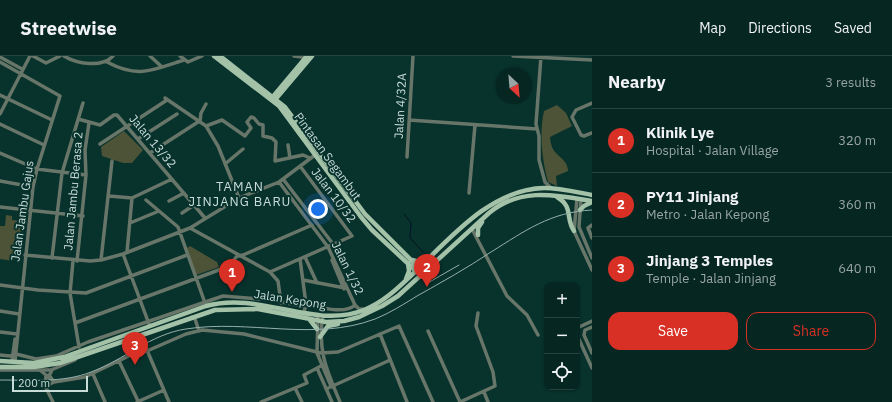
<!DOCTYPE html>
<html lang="en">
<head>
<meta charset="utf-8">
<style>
  body { margin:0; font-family:"IBM Plex Sans",sans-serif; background:#0f2e2a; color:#f1f3f6 }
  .controls { position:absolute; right:12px; bottom:12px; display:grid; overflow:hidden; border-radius:8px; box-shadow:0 1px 3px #0004 }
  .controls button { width:36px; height:36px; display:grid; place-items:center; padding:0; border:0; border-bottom:1px solid #27433f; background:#062621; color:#f1f3f6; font:20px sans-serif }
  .compass { position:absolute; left:496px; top:12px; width:36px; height:36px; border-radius:50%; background:#062621; box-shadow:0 1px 3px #0004; rotate:154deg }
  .scale { position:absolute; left:12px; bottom:10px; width:76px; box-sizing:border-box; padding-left:4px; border:2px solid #c8dcd8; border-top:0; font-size:11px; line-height:14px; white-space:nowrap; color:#c8dcd8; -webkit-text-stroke:3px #08322c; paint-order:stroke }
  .you { position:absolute; left:318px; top:153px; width:14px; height:14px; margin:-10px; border:3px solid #fff; border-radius:50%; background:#1a73e8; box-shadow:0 0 0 6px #1a73e833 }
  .badge { display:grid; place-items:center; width:26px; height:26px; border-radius:50%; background:#d93025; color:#fff; font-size:13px; font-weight:700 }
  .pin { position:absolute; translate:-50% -33px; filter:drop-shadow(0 1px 2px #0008) }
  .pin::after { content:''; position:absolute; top:21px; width:14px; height:12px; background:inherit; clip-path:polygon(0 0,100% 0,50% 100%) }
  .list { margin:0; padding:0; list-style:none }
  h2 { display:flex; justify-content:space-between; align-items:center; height:52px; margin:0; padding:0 16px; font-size:17px }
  h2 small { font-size:13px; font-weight:400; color:#98a5a5 }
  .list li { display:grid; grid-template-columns:26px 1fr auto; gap:12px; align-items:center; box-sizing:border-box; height:64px; padding:0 16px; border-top:1px solid #27433f }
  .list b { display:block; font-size:15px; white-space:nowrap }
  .list p { margin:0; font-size:13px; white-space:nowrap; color:#98a5a5 }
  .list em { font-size:13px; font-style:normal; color:#98a5a5 }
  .actions { display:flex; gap:8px; padding:12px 16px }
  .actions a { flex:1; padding:9px 0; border:1px solid #d93025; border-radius:12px; text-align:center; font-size:14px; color:#d93025 }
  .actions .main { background:#d93025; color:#fff }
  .icon { flex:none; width:22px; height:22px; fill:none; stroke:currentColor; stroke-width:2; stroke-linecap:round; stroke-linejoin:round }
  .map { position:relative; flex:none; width:592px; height:346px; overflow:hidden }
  header { display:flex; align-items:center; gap:24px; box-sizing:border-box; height:56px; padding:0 20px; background:#062621; border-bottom:1px solid #27433f }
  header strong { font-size:19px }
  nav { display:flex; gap:22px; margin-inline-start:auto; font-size:14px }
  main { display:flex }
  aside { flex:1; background:#062621 }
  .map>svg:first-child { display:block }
</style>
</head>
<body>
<header>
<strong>Streetwise</strong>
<nav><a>Map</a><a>Directions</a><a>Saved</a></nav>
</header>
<main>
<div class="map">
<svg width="592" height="346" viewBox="0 0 592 346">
  <rect width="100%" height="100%" fill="#08322c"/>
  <path fill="#4d5337" d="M 557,49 L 566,57 L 572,70 L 550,81 C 550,84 551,88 552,91 C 556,101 568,103 568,115 L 556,120 L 557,130 L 548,126 C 542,103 539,78 544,55 Z
    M 124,75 L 143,94 L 132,107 L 123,107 L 102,100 L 101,91 Z
    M 6,159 L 12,160 L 12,164 L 24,165 L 23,178 L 17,177 L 14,205 L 0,203 L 0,170 L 5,170 Z
    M 190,190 L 217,206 L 219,211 L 196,219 L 187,192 Z"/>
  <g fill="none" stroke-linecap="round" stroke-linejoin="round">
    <path stroke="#001324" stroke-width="1" d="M 404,158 L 411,167 L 410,182 L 426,199"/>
    <path stroke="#677669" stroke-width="3.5" d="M 33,0 L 46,7 L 60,0
      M 64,0 C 77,8 102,12 113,0
      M 150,0 L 162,11
      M 180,0 L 188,6 L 202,0
      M 294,0 L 302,1 L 306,4
      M 513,0 L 592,4
      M 541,0 L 536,68 L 539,80 L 539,104 L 545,126 L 550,131
      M 0,1 L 22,13
      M 0,6 L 60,40 L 37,113 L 33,131 L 15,305
      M 107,6 C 139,23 152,14 184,4
      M 0,39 L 52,64
      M 165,42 L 206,70 L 218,90 L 239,142
      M 592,47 L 576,54 L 572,61 L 581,79 L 584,80 L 592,77
      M 0,58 L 30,0
      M 78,63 L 100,69 L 114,59 L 117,59 L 205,162
      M 409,64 L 537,73
      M 200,66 L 201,57 L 206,48
      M 0,68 L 44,89
      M 206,70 L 222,64 L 245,80 L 251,72 L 247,66 L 251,61 L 254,62 L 259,68 L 263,69 L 263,80 L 272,82 L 276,86 L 275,105 L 303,99 L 310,102
      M 138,83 L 177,58
      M 100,88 L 167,44
      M 288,89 L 290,102
      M 0,97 L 37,113 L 86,119
      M 150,97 L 198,66
      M 407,101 L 413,0
      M 225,108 L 243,93
      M 283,123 L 333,188
      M 0,125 L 33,131
      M 279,126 L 328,191 L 355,249 L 359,253 L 363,253
      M 469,137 L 475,69
      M 109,140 L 132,142 L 172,123
      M 577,143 L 574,175 L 592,214
      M 581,143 L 579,171 L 592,202
      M 146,144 L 178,171 L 205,247
      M 169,145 L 184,137
      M 0,151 L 83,160
      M 182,157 L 194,149
      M 130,167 L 159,155
      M 592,169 L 588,172 L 592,182
      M 190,172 L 270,216 L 278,225 L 281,247
      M 472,173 L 507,240 L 527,259 L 538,279
      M 127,196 L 132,142
      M 123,198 L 149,268
      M 25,199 L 90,205 L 101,204 L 123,198 L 190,172 L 239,142 L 279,126 L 315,99
      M 305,201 L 317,227
      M 52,202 L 62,117 L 83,47
      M 300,203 L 306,248 L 304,256
      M 101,204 L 112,105
      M 332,204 L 344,233
      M 73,205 L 70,237 L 79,291
      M 77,205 L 86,119 L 85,94 L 89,67
      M 270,216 L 352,180 L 300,110
      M 303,224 L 345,232
      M 0,229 L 38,234 L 86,237 L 187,199
      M 306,248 C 320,251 344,259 355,249
      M 0,255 L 19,258
      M 318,259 L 317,297 L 331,330 L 334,332
      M 323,259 C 317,294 327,315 340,346
      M 192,261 L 195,263 L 199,275
      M 75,267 L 227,211 L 230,209 L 237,200 L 243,199 L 312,169
      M 592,271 L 585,274 L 584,279 L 592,297
      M 577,272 L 592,265
      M 428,275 L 460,346
      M 0,276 L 17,278
      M 380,278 L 407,346
      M 577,279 L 592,312
      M 141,280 L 169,346
      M 126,285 L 146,294
      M 16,298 L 36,303 L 56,300 L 88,286 L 223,240 L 272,244 L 306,251
      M 0,299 L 10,300 L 13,299
      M 12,305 L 15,283
      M 119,305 L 138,345
      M 317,312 L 332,346
      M 0,314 L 51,314 L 75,304
      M 41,315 L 46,319 L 45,329 L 47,334 L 48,322 L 52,314
      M 93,318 L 105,346
      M 54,326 L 85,321 L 135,297 L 147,295 L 186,278 L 202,274 L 244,278 L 321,297 L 338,296 L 399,270 L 433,346
      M 47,331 L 50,328 L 54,326 L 49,319
      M 295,332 L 302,346
      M 326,333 L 388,305 L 390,303
      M 47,334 L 53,346
      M 484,336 L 488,346
      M 137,346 L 164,334
      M 261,346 L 307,327 L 304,319 L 321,310
      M 460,346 L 495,330 L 493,316 L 476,270 L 478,257"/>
    <path stroke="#a3c2a8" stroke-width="4.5" d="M 214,0 L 279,50 L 361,161 L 372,174 L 417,216
      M 220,0 L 285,51 L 365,158 L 420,213
      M 271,43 L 307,0
      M 274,45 L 312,0
      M 557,141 C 574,151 565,162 574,175
      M 580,154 L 584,150 L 592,146
      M 478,179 L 478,172 L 482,166
      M 412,204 L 420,206 L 427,202
      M 406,223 L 409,215 L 408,207
      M 310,264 L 317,273
      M 320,281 L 328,270 L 338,268
      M 0,305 L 34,307 L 64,301 L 206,250 C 261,235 314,274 364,254 C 386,245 401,229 417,214 C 452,180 492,133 544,132 C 560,132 576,136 592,139
      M 0,311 L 34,311 L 60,307 L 215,254 L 258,253 L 326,266 L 344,265 L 359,261 L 382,250 L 398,240 L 489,157 C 520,131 556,139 592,145"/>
    <path stroke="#95afaa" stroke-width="1" d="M 426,228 L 459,209
      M 0,324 C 30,324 63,327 91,316 C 124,304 151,278 186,273 C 249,263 314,286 375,263 C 390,257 404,248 417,240 C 442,226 467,212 491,196 C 525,175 550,156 592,154"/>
  </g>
  <g text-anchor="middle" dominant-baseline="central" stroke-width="4" stroke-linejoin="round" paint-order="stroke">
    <g font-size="12" fill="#c8dcd8" stroke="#08322c">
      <text transform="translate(400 50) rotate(-87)">Jalan 4/32A</text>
      <text transform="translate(153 85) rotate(50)">Jalan 13/32</text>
      <text transform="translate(328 100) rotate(54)">Pintasan Segambut</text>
      <text transform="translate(73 135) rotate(-85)">Jalan Jambu Berasa 2</text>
      <text transform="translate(334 139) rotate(53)">Jalan 10/32</text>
      <text transform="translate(22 155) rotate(-82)">Jalan Jambu Gajus</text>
      <text transform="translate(348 212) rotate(64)">Jalan 1/32</text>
      <text transform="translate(290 243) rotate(9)">Jalan Kepong</text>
    </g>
    <g font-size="13" letter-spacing="1" fill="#c8dcd8" stroke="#08322c">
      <text x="240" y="130">TAMAN<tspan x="240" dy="15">JINJANG BARU</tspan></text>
    </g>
  </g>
</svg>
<div class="controls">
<button>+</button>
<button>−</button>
<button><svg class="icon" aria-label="locate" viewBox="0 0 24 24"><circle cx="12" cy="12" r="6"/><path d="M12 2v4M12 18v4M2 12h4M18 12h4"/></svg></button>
</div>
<svg class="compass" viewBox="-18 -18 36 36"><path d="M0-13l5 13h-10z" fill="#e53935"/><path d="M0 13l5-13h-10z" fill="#98a5a5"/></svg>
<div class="scale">200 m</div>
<div class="you"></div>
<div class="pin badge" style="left:232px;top:236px">1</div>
<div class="pin badge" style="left:427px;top:231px">2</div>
<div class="pin badge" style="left:135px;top:309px">3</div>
</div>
<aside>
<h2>Nearby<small>3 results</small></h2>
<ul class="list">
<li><span class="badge">1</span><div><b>Klinik Lye</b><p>Hospital · Jalan Village</p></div><em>320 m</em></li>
<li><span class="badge">2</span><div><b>PY11 Jinjang</b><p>Metro · Jalan Kepong</p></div><em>360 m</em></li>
<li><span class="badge">3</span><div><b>Jinjang 3 Temples</b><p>Temple · Jalan Jinjang</p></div><em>640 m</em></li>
</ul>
<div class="actions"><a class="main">Save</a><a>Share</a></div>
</aside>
</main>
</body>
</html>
